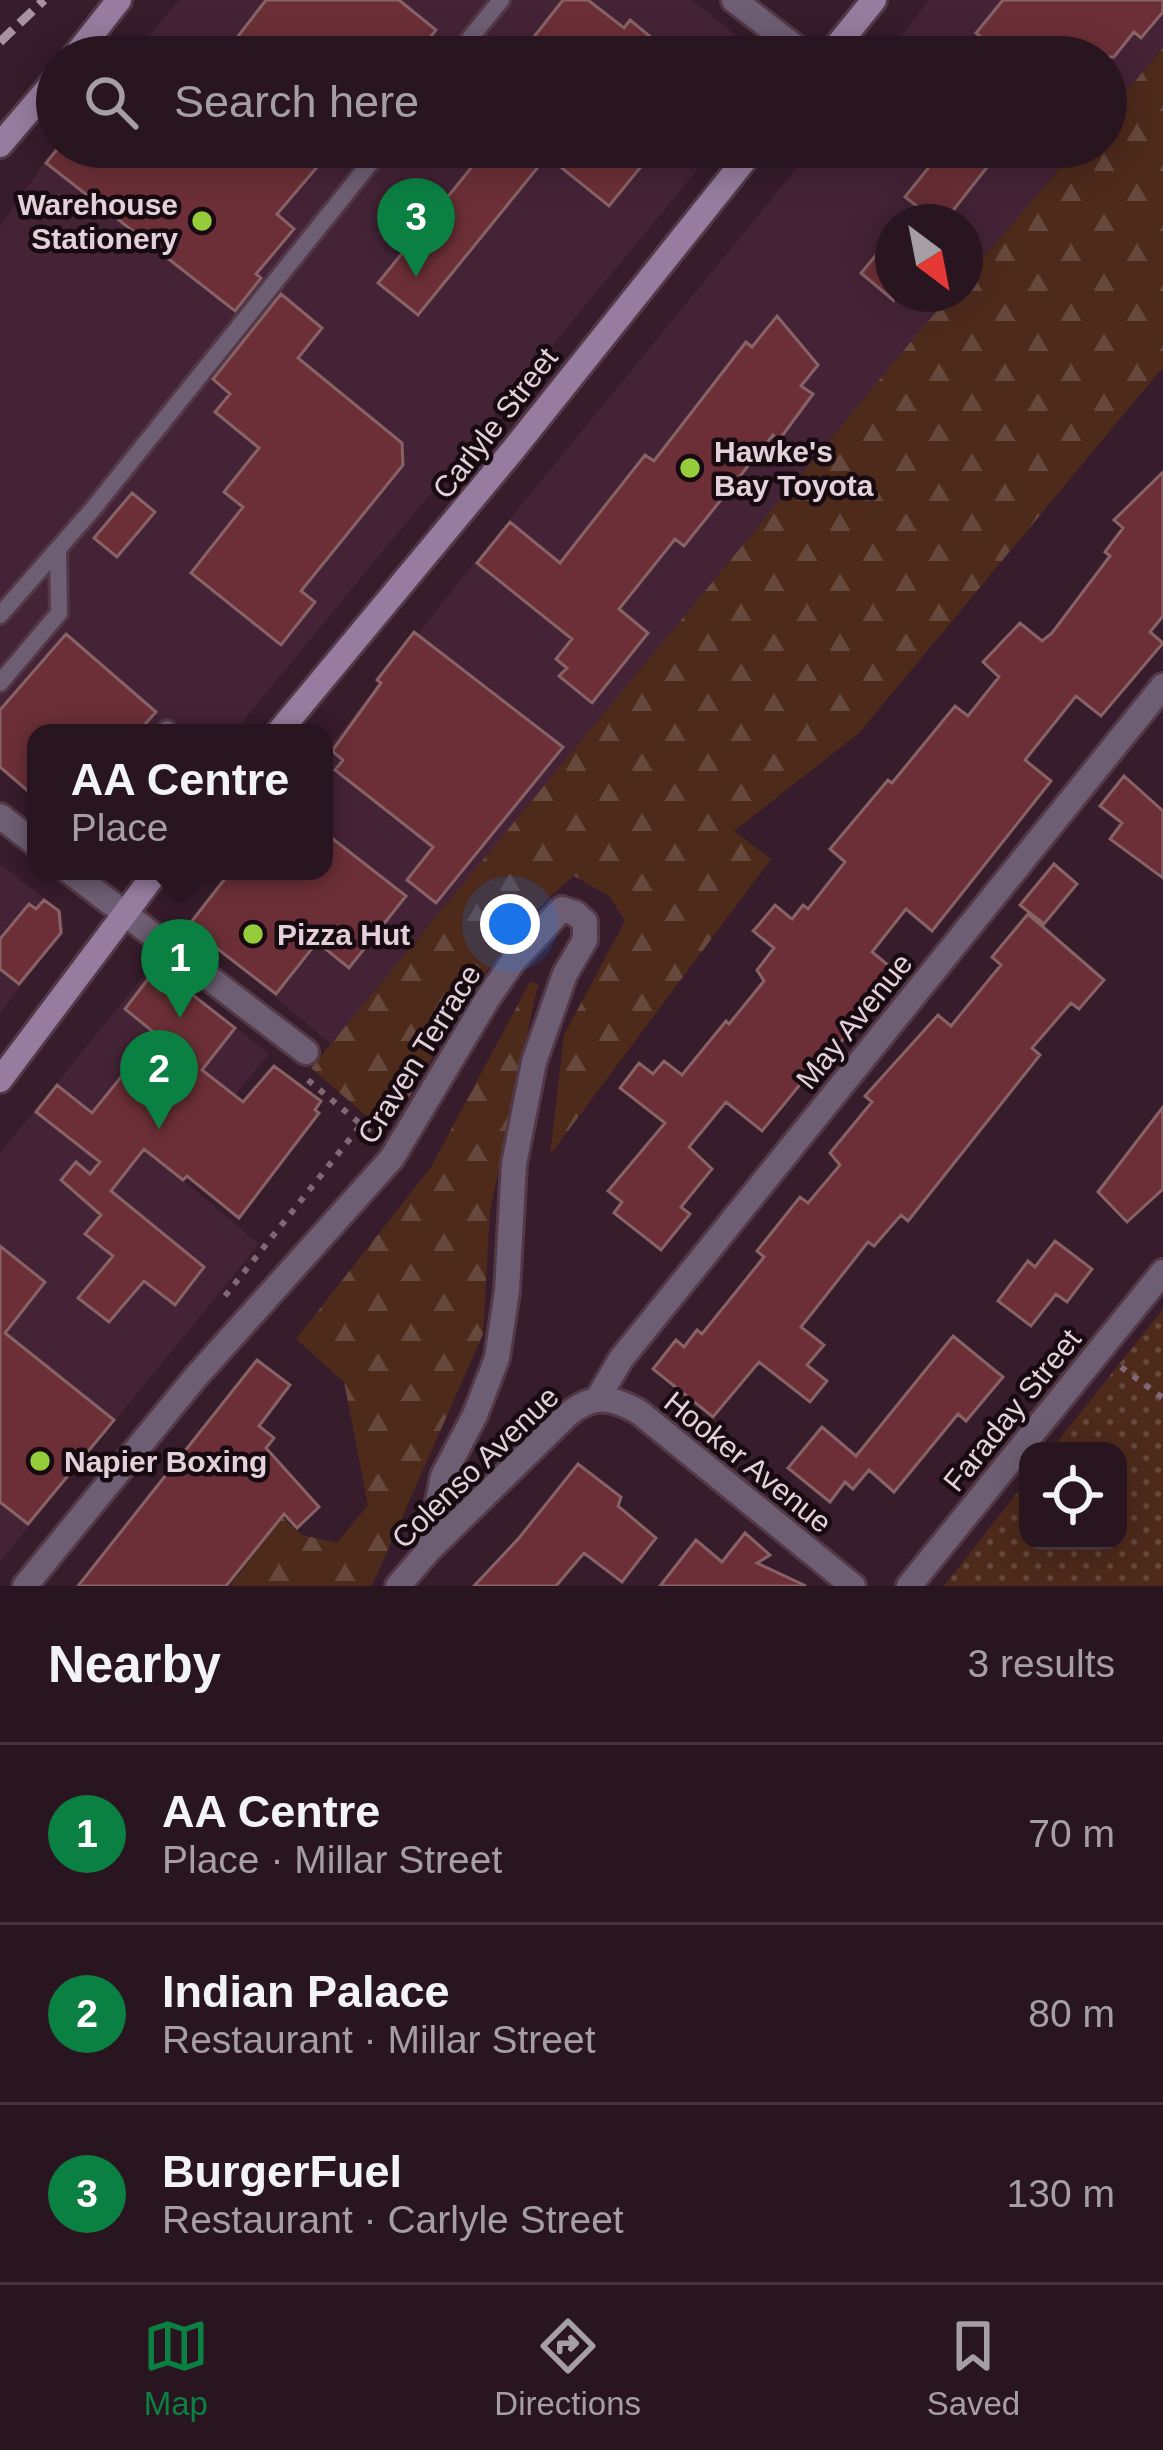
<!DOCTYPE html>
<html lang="en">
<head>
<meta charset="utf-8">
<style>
  body { margin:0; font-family:Arial,sans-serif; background:#35222d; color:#f1f3f6 }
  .controls { position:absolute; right:36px; bottom:36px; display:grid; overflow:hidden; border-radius:24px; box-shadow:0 6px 30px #0003 }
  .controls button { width:108px; height:108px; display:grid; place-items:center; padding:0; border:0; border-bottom:3px solid #45343e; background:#291520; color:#f1f3f6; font:60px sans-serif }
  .compass { position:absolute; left:875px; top:204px; width:108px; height:108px; border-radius:50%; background:#291520; box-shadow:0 6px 30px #0003; rotate:148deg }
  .you { position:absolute; left:510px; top:924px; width:42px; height:42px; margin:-30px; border:9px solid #fff; border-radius:50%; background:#1a73e8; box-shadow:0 0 0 18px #1a73e833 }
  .badge { display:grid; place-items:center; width:78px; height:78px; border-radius:50%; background:#0b8043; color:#fff; font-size:39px; font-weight:700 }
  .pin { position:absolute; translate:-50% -99px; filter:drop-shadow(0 3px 6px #0008) }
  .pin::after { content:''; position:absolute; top:63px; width:42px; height:36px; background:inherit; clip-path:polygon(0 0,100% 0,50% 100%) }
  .popup { position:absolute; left:27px; top:724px; width:306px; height:156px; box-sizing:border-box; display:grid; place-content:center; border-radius:24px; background:#291520; filter:drop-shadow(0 3px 9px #0005); font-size:39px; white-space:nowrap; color:#a59fa5 }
  .popup b { font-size:45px; color:#f1f3f6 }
  .popup::after { content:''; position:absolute; left:50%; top:100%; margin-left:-24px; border:24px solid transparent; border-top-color:#291520 }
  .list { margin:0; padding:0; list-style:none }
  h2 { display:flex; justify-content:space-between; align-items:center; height:156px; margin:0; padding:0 48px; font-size:51px }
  h2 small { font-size:39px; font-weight:400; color:#a59fa5 }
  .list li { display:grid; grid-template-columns:78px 1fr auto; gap:36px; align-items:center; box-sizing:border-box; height:180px; padding:0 48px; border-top:3px solid #45343e }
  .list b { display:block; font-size:45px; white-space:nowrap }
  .list p { margin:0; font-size:39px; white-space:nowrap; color:#a59fa5 }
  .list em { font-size:39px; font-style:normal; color:#a59fa5 }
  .icon { flex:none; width:66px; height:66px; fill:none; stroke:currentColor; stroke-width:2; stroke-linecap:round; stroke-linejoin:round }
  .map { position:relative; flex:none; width:1163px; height:1586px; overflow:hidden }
  .search { position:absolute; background:#291520; box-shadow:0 6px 30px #0003; left:36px; right:36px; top:36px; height:132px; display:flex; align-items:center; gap:30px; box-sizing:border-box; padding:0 42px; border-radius:66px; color:#a59fa5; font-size:45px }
  .sheet { height:696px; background:#291520 }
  nav { display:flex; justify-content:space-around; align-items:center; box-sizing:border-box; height:168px; border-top:3px solid #45343e; background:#291520; font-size:33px; color:#a59fa5 }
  nav a { display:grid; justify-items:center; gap:6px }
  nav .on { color:#0b8043 }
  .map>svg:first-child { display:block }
</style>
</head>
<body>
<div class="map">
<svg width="1163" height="1586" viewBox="0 0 1163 1586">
  <defs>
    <pattern id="grass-dots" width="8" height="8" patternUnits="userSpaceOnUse" patternTransform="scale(3)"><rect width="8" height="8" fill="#4e2a1b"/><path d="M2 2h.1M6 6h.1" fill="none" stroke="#67483c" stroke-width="1.8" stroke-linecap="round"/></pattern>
    <pattern id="forest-firs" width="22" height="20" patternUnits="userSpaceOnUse" patternTransform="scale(3)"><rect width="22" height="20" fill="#4e2a1b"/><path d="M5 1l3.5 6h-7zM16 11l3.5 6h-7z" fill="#67483c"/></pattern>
  </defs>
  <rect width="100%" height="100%" fill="#371c2b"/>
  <path fill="#442336" d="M 179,0 L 692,0 L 764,57 L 131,57 Z
    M 929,0 L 1163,0 L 1163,48 L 1106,115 L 1106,57 L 885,57 Z
    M 57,144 L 57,147 L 716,147 L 233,733 L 36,733 L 0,765 L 0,227 Z
    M 814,147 L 1078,147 L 965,279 L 965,222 L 893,222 L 893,294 L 952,294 L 331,1044 L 189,925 L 324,871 L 324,753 L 474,563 Z
    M 0,864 L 62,912 L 64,930 L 0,1013 Z
    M 155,962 L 269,1054 L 204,1133 L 214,1142 L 183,1180 L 259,1244 L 0,1562 L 0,1153 Z"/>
  <path fill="url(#grass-dots)" d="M 1163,1309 L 1163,1586 L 944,1586 L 1028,1479 L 1028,1541 L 1118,1541 L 1118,1451 L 1050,1451 Z"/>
  <path fill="url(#forest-firs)" d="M 1163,48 L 1163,367 L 859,733 L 734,831 L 771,859 L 550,1155 L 564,1035 L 625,921 L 609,896 L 574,876 C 494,941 447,1032 397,1119 L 371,1120 L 311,1068 L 923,327 L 952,294 L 965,294 L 965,279 L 1078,147 L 1106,147 L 1106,115 Z
    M 530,982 L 538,984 L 490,1211 L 483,1334 L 378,1572 L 371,1586 L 230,1586 L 282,1517 L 302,1535 L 337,1543 L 368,1505 L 344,1382 L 296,1339 L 431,1167 Z"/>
  <path fill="#6c2f37" stroke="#886366" stroke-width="3" d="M 266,0 L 399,0 L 436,30 L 415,57 L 222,57 Z
    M 563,0 L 588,0 L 624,28 L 630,20 L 675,57 L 518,57 Z
    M 1003,0 L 1163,0 L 1163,12 L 1141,38 L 1134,32 L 1114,57 L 1006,57 L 976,33 Z
    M 59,147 L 328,147 L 315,163 L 318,166 L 277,214 L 294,229 L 256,274 L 261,278 L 235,311 L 46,163 Z
    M 488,147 L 657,147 L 609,206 L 547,156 L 418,315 L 378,283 Z
    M 945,147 L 1003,147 L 944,222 L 938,222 L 905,197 Z
    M 893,235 L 893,300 L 861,273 Z
    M 281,294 L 322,328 L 298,358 L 402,443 L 403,465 L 301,591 L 315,602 L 281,645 L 191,573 L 243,507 L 224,492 L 259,448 L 215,412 L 230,394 L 213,379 Z
    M 777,316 L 818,365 L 801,386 L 813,394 L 779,440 L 773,435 L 684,546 L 675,539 L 619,609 L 648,633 L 592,703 L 559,676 L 567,668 L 556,659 L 572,639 L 477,563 L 510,522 L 560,563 L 645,455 L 654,461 L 746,342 L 752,347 Z
    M 1163,472 L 1163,616 L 1150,632 L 1163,643 L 1101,716 L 1076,696 L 1025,760 L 1051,781 L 932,931 L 906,909 L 872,952 L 894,970 L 871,999 L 876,1002 L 809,1078 L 807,1076 L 762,1131 L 726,1102 L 689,1147 L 712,1169 L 681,1207 L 690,1214 L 661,1250 L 614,1213 L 622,1202 L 608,1191 L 665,1123 L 620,1088 L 639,1063 L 653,1074 L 664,1061 L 682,1075 L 726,1021 L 729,1024 L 764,981 L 757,970 L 774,948 L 753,931 L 756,928 L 775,905 L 792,919 L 803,905 L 808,909 L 845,862 L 830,849 L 888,780 L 892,783 L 955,706 L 968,716 L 999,677 L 983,662 L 1020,623 L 1042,641 L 1052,633 L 1110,556 L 1105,552 L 1123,528 L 1114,520 Z
    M 132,493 L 155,512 L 117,557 L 94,538 Z
    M 414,632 L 563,747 L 436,903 L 407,880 L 433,847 L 335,770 L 343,760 L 332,751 L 381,683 L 377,680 Z
    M 66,634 L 156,712 L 137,733 L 36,733 L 36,798 L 0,767 L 0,710 Z
    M 1124,776 L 1163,811 L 1163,878 L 1110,839 L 1122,823 L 1100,806 Z
    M 324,832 L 406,896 L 349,968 L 317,942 L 276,994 L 188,926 L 231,871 L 324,871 Z
    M 1054,864 L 1077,884 L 1044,924 L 1020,905 Z
    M 44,900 L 59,911 L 61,933 L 19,984 L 0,969 L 0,939 L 29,904 L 36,909 Z
    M 1028,914 L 1104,980 L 1079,1009 L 1071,1003 L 1032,1048 L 1040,1055 L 908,1221 L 901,1215 L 874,1246 L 868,1242 L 801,1327 L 824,1345 L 807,1365 L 827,1381 L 810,1402 L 759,1362 L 713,1417 L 653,1369 L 676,1340 L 684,1347 L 697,1330 L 702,1334 L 764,1257 L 757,1251 L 800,1197 L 808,1203 L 840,1165 L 830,1153 L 872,1102 L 865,1096 L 938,1015 L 951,1026 L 1001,965 L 992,957 Z
    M 157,967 L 235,1028 L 202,1070 L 243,1102 L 274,1066 L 321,1101 L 315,1110 L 319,1113 L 239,1218 L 187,1176 L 183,1180 L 144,1149 L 111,1191 L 204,1267 L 175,1305 L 144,1281 L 109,1322 L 78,1298 L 113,1256 L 85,1234 L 101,1215 L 61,1180 L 76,1162 L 90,1174 L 100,1162 L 36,1112 L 57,1085 L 92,1113 L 156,1034 L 125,1009 Z
    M 1163,1107 L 1163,1189 L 1127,1222 L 1098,1192 Z
    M 1055,1241 L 1092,1269 L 1067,1302 L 1056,1294 L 1031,1326 L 998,1301 L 1028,1261 L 1035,1267 Z
    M 0,1246 L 45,1282 L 5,1333 L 114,1420 L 28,1524 L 0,1502 Z
    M 953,1336 L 1003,1377 L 966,1421 L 958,1414 L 894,1492 L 869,1470 L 853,1489 L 845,1482 L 830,1502 L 788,1468 L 822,1427 L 856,1456 Z
    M 257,1360 L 290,1385 L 259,1426 L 274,1438 L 266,1448 L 319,1507 L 297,1528 L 284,1514 L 226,1586 L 78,1586 Z
    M 578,1464 L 621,1497 L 618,1506 L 656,1538 L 622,1582 L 584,1553 L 556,1586 L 474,1586 L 519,1538 Z
    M 745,1533 L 770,1555 L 757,1563 L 806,1586 L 660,1586 L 696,1540 L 722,1562 Z"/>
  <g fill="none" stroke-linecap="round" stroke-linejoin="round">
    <g stroke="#533947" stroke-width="22">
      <path id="service" d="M 455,57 L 501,0
        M 0,615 L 92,510 L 383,147
        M 0,683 L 59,613 L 58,551
        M 164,733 L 167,729"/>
    </g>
    <g stroke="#533947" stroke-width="30">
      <path id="minor" d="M 734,0 L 808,57
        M 0,816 L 36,844
        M 69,871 L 306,1052
        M 598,1398 L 621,1359 L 1163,686
        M 25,1586 L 194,1379 L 392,1158 L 488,998 L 514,960 L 562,909 L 575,913 L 585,922 L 585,940 L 565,974 L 534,1062 L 514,1164 L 507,1291 L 497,1358 L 475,1415 L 443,1476 L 429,1550
        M 398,1586 L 429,1550 L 567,1415 C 593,1394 610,1396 639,1412 L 853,1586
        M 909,1586 L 1163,1272"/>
    </g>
    <g stroke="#533947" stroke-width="30">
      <path id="secondary" d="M 74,57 L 119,0
        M 828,57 L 874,0
        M 0,145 L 57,78
        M 278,733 L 513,450 L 755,147
        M 0,1080 L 157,871"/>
    </g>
    <path stroke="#806975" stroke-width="6" stroke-dasharray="6 9" stroke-linecap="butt" d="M 308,1080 L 376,1137
      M 225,1296 L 361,1125
      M 1121,1367 L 1163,1398"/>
    <use href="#service" stroke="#6e5e73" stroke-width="16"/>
    <use href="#minor" stroke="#6e5e73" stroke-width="24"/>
    <use href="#secondary" stroke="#967d9f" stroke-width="24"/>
    <path stroke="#a9939e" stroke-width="9" stroke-dasharray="18 9" stroke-linecap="butt" d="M 0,42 L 44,0"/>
  </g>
  <g fill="#94cc3c" stroke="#170a11" stroke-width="4.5">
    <circle cx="202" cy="221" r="12"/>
    <circle cx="690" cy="468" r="12"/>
    <circle cx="253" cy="934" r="12"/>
    <circle cx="40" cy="1461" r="12"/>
  </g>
  <g text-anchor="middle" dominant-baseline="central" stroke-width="9" stroke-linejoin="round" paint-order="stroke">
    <g font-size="30" font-weight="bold" fill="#e3d0d9" stroke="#170a11" text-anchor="start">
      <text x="178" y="204" text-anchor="end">Warehouse<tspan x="178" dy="34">Stationery</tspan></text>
      <text x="714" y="451">Hawke's<tspan x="714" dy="34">Bay Toyota</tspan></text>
      <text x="277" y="934">Pizza Hut</text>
      <text x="64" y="1461">Napier Boxing</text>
    </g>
    <g font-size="30" fill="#e3d0d9" stroke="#170a11">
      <text transform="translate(495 423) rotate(-52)">Carlyle Street</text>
      <text transform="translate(854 1021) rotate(-51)">May Avenue</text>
      <text transform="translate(419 1054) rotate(-58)">Craven Terrace</text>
      <text transform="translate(1012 1410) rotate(-51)">Faraday Street</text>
      <text transform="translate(748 1462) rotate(39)">Hooker Avenue</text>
      <text transform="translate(475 1467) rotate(-44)">Colenso Avenue</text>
    </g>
  </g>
</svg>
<div class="controls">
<button><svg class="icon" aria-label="locate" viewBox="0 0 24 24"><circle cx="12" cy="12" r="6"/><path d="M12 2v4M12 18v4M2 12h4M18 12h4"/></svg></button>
</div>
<svg class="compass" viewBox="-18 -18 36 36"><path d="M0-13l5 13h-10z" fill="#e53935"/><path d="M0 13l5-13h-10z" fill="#a59fa5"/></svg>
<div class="you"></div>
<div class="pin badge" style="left:180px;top:1018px">1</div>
<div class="popup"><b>AA Centre</b>Place</div>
<div class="pin badge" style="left:159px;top:1129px">2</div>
<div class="pin badge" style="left:416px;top:277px">3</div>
<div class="search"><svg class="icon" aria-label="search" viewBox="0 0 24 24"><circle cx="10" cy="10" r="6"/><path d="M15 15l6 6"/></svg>Search here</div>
</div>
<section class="sheet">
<h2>Nearby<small>3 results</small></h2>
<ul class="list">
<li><span class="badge">1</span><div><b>AA Centre</b><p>Place · Millar Street</p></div><em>70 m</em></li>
<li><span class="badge">2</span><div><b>Indian Palace</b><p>Restaurant · Millar Street</p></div><em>80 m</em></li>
<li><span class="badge">3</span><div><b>BurgerFuel</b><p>Restaurant · Carlyle Street</p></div><em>130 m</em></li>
</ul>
</section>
<nav>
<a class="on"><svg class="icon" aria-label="map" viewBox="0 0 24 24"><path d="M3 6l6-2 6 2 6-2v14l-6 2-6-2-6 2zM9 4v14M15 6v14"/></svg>Map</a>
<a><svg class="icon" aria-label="directions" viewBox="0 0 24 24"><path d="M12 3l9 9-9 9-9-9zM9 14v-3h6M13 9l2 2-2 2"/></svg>Directions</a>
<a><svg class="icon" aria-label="saved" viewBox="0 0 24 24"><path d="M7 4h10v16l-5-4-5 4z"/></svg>Saved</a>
</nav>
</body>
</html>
